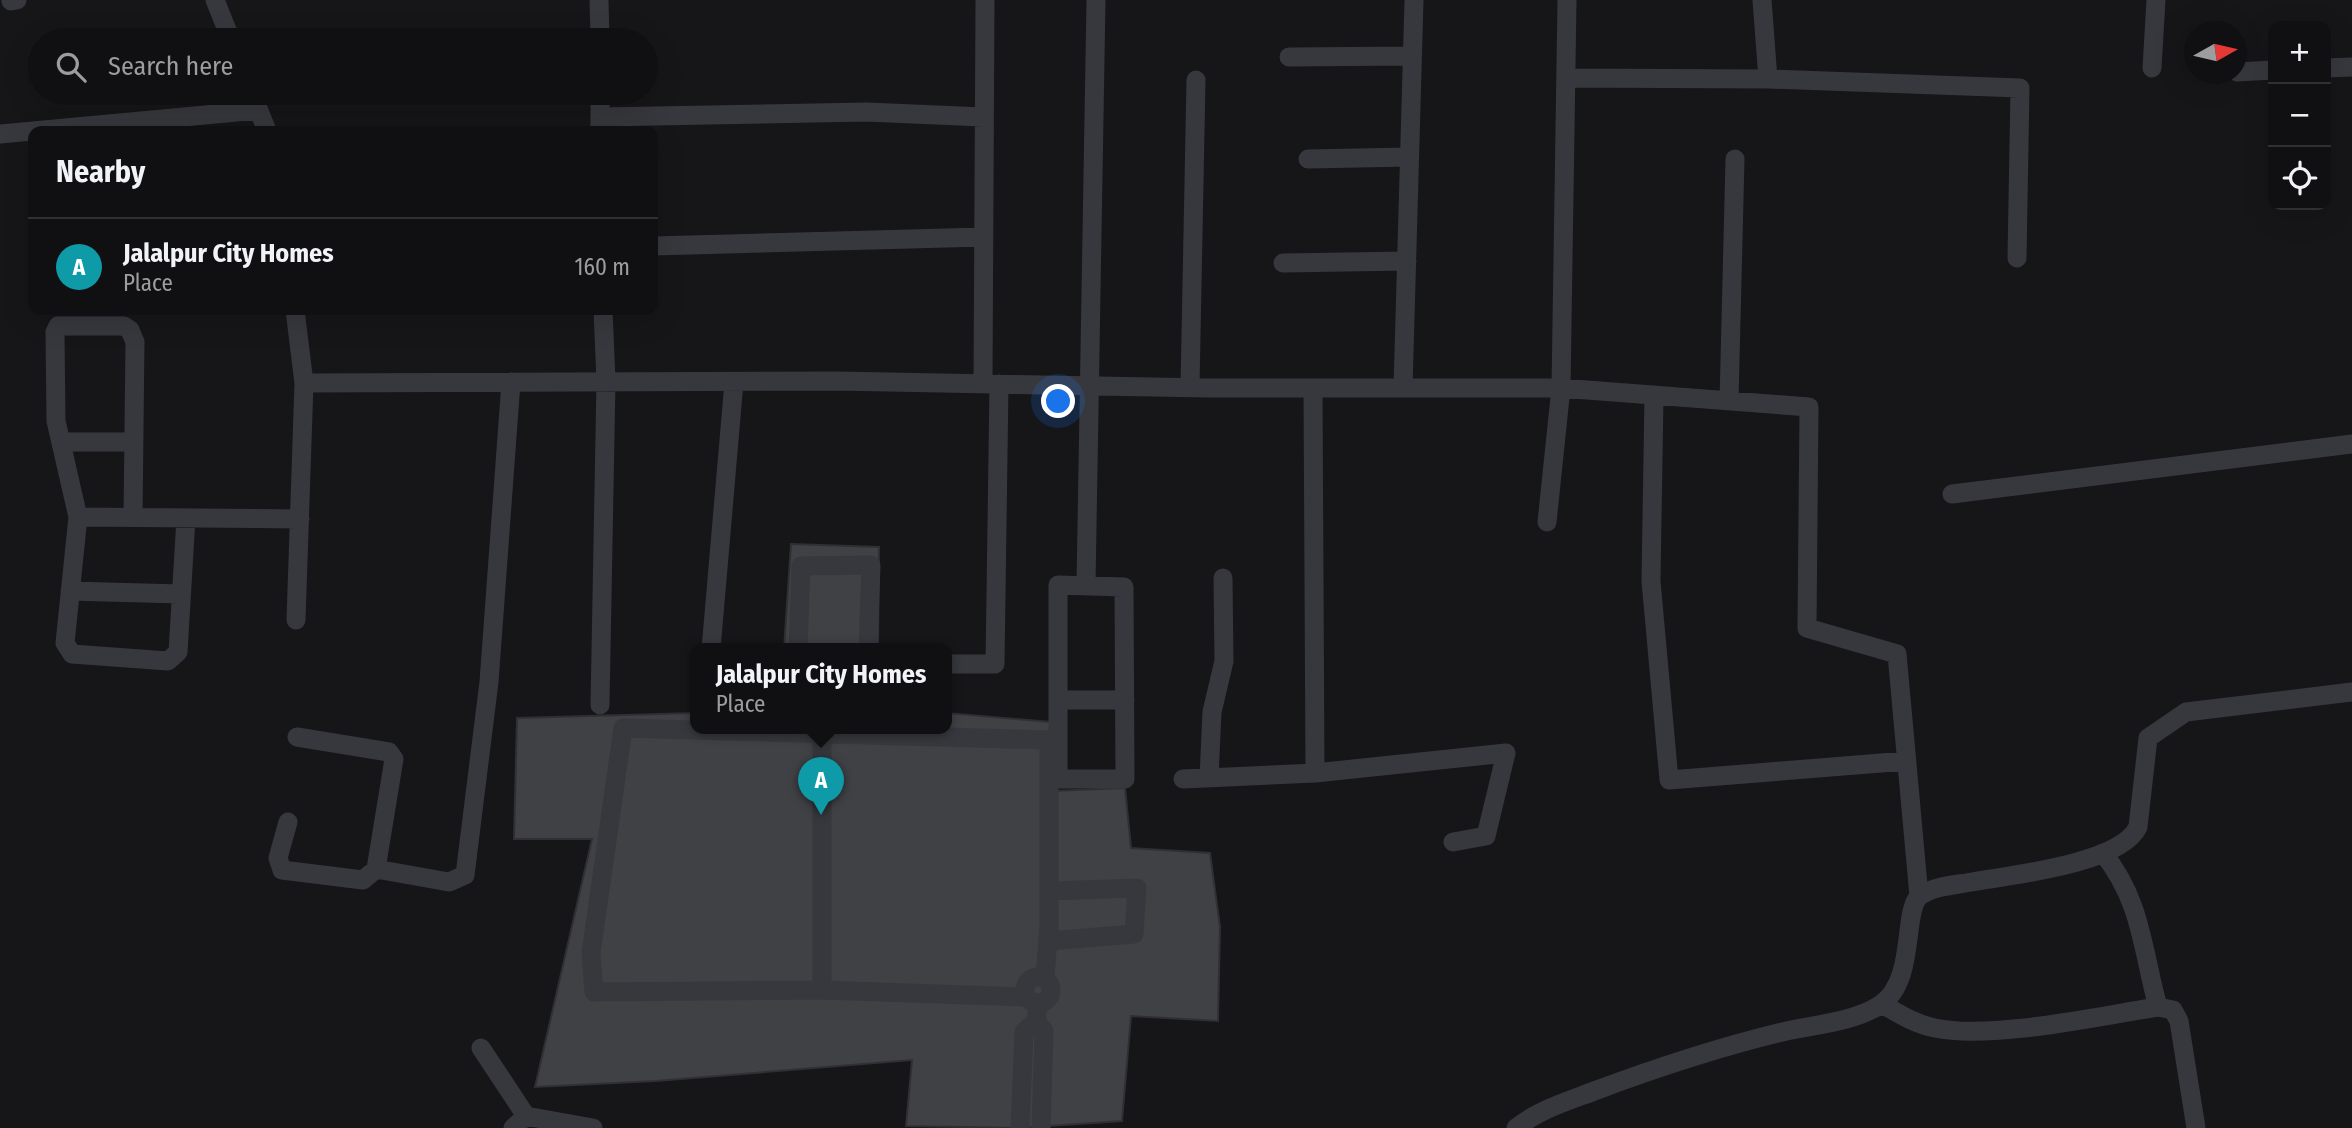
<!DOCTYPE html>
<html lang="en">
<head>
<meta charset="utf-8">
<style>
  body { margin:0; font-family:"Fira Sans Condensed",sans-serif; background:#1e1e20; color:#f1f3f6 }
  .controls { position:absolute; right:21px; top:21px; display:grid; overflow:hidden; border-radius:14px; box-shadow:0 7px 28px #0002 }
  .controls button { width:63px; height:63px; display:grid; place-items:center; padding:0; border:0; border-bottom:2px solid #303032; background:#101012; color:#f1f3f6; font:35px sans-serif }
  .compass { position:absolute; left:2184px; top:21px; width:63px; height:63px; border-radius:50%; background:#101012; box-shadow:0 7px 28px #0002; rotate:82deg }
  .you { position:absolute; left:1059px; top:402px; width:24px; height:24px; margin:-18px; border:5px solid #fff; border-radius:50%; background:#1a73e8; box-shadow:0 0 0 10px #1a73e833 }
  .badge { display:grid; place-items:center; width:46px; height:46px; border-radius:50%; background:#0f766e; color:#fff; font-size:23px; font-weight:700 }
  .pin { position:absolute; translate:-50% -58px; filter:drop-shadow(0 2px 4px #0008) }
  .pin::after { content:''; position:absolute; top:37px; width:24px; height:21px; background:inherit; clip-path:polygon(0 0,100% 0,50% 100%) }
  .popup { position:absolute; left:690px; top:643px; width:262px; height:91px; box-sizing:border-box; display:grid; place-content:center; border-radius:14px; background:#101012; filter:drop-shadow(0 2px 5px #0005); font-size:23px; white-space:nowrap; color:#9c9d9f }
  .popup b { font-size:26px; color:#f1f3f6 }
  .popup::after { content:''; position:absolute; left:50%; top:100%; margin-left:-14px; border:14px solid transparent; border-top-color:#101012 }
  .list { margin:0; padding:0; list-style:none }
  h2 { display:flex; justify-content:space-between; align-items:center; height:91px; margin:0; padding:0 28px; font-size:30px }
  h2 small { font-size:23px; font-weight:400; color:#9c9d9f }
  .list li { display:grid; grid-template-columns:46px 1fr auto; gap:21px; align-items:center; box-sizing:border-box; height:98px; padding:0 28px; border-top:2px solid #303032 }
  .list b { display:block; font-size:26px; white-space:nowrap }
  .list p { margin:0; font-size:23px; white-space:nowrap; color:#9c9d9f }
  .list em { font-size:23px; font-style:normal; color:#9c9d9f }
  .icon { flex:none; width:38px; height:38px; fill:none; stroke:currentColor; stroke-width:2; stroke-linecap:round; stroke-linejoin:round }
  .map { position:relative; flex:none; width:2352px; height:1128px; overflow:hidden }
  .search { position:absolute; background:#101012; box-shadow:0 7px 28px #0002; left:28px; top:28px; width:630px; height:77px; display:flex; align-items:center; gap:18px; box-sizing:border-box; padding:0 24px; border-radius:38px; color:#9c9d9f; font-size:26px }
  .panel { position:absolute; background:#101012; box-shadow:0 7px 28px #0002; left:28px; top:126px; width:630px; height:189px; border-radius:14px }
  .map>svg:first-child { display:block }
</style>
</head>
<body>
<div class="map">
<svg width="2352" height="1128" viewBox="0 0 2352 1128">
  <rect width="100%" height="100%" fill="#161618"/>
  <path fill="#404145" stroke="#303034" stroke-width="2" d="M 791,544 L 879,547 L 878,649 L 784,649 Z
    M 695,713 L 695,729 L 947,729 L 947,713 L 1051,722 L 1052,791 L 1125,788 L 1131,848 L 1210,853 L 1220,927 L 1218,1021 L 1131,1016 L 1122,1121 L 1020,1128 L 906,1126 L 912,1060 L 656,1081 L 535,1087 L 592,839 L 514,839 L 517,718 Z"/>
  <g fill="none" stroke-linecap="round" stroke-linejoin="round">
    <path stroke="#37383d" stroke-width="19" d="M 215,0 L 231,40
      M 599,0 L 600,40
      M 1762,0 L 1768,79
      M 11,1 L 17,0
      M 1289,57 L 1412,56
      M 2152,68 L 2156,0
      M 2326,68 L 2352,67
      M 2237,72 L 2273,70
      M 1566,78 L 1768,79 L 2020,88 L 2017,258
      M 252,93 L 267,131
      M 600,93 L 600,131
      M 600,117 L 866,112 L 984,117
      M 0,134 L 258,110
      M 1308,159 L 1409,157
      M 653,246 L 984,237
      M 1283,263 L 1407,261
      M 295,310 L 304,383 L 837,381 L 1208,388 L 1561,388 L 1809,407 L 1807,628 L 1897,654 L 1919,896
      M 983,384 L 985,0
      M 1190,387 L 1196,80
      M 1313,388 L 1315,773
      M 1403,388 L 1414,0
      M 1654,395 L 1651,581 L 1669,780 L 1906,761
      M 1729,401 L 1735,159
      M 61,442 L 133,442
      M 1952,494 L 2352,444
      M 78,517 L 300,519
      M 133,517 L 135,342 L 130,330 L 124,326 L 58,326 L 55,332 L 56,421 L 78,517 L 65,643 L 72,654 L 168,661 L 178,652 L 186,518
      M 1547,522 L 1561,388 L 1567,0
      M 1058,585 L 1124,587 L 1125,779 L 1058,779 Z
      M 1086,585 L 1096,0
      M 70,591 L 181,594
      M 296,620 L 304,383
      M 711,649 L 734,382
      M 798,649 L 801,566 L 871,565 L 868,649
      M 947,664 L 995,664 L 999,384
      M 1058,700 L 1125,700
      M 600,705 L 606,381 L 603,310
      M 297,737 L 389,752 L 394,759 L 376,869
      M 1209,778 L 1212,712 L 1224,661 L 1223,578
      M 1183,779 L 1315,773 L 1506,753 L 1486,836 L 1453,842
      M 288,822 L 278,858 L 282,870 L 363,880 L 376,869 L 449,882 L 465,875 L 489,682 L 511,382
      M 2103,853 C 2142,902 2142,949 2158,1007
      M 1048,941 L 1134,934 L 1137,888 L 1049,891
      M1025 990a13 13 0 1 1 26 0a13 13 0 1 1-26 0Z
      M 822,990 L 822,733
      M 1027,997 L 822,990 L 594,992 L 591,953 L 623,728 L 1049,740 L 1049,925 L 1045,978
      M 1882,1004 C 1899,1014 1915,1024 1935,1028 C 1991,1040 2099,1016 2158,1007 L 2173,1010 L 2179,1021 L 2196,1128
      M 1036,1021 L 1044,1031 L 1041,1128
      M 481,1048 L 526,1116 L 593,1128
      M 513,1128 L 526,1116
      M 1020,1128 L 1024,1032 L 1036,1021 L 1038,1003
      M 1516,1128 C 1540,1109 1568,1101 1597,1090 C 1656,1068 1717,1048 1778,1033 C 1810,1025 1852,1023 1880,1005 C 1918,980 1901,907 1921,895 C 1935,886 1955,885 1972,882 C 2011,875 2120,864 2138,827 L 2148,738 L 2186,712 L 2352,692"/>
  </g>
</svg>
<div class="controls">
<button>+</button>
<button>−</button>
<button><svg class="icon" aria-label="locate" viewBox="0 0 24 24"><circle cx="12" cy="12" r="6"/><path d="M12 2v4M12 18v4M2 12h4M18 12h4"/></svg></button>
</div>
<svg class="compass" viewBox="-18 -18 36 36"><path d="M0-13l5 13h-10z" fill="#e53935"/><path d="M0 13l5-13h-10z" fill="#9c9d9f"/></svg>
<div class="you"></div>
<div class="pin badge" style="left:821px;top:815px;background:#0f9aa8">A</div>
<div class="popup"><b>Jalalpur City Homes</b>Place</div>
<div class="search"><svg class="icon" aria-label="search" viewBox="0 0 24 24"><circle cx="10" cy="10" r="6"/><path d="M15 15l6 6"/></svg>Search here</div>
<section class="panel">
<h2>Nearby<small></small></h2>
<ul class="list">
<li><span class="badge" style="background:#0f9aa8">A</span><div><b>Jalalpur City Homes</b><p>Place</p></div><em>160 m</em></li>
</ul>
</section>
</div>
</body>
</html>
